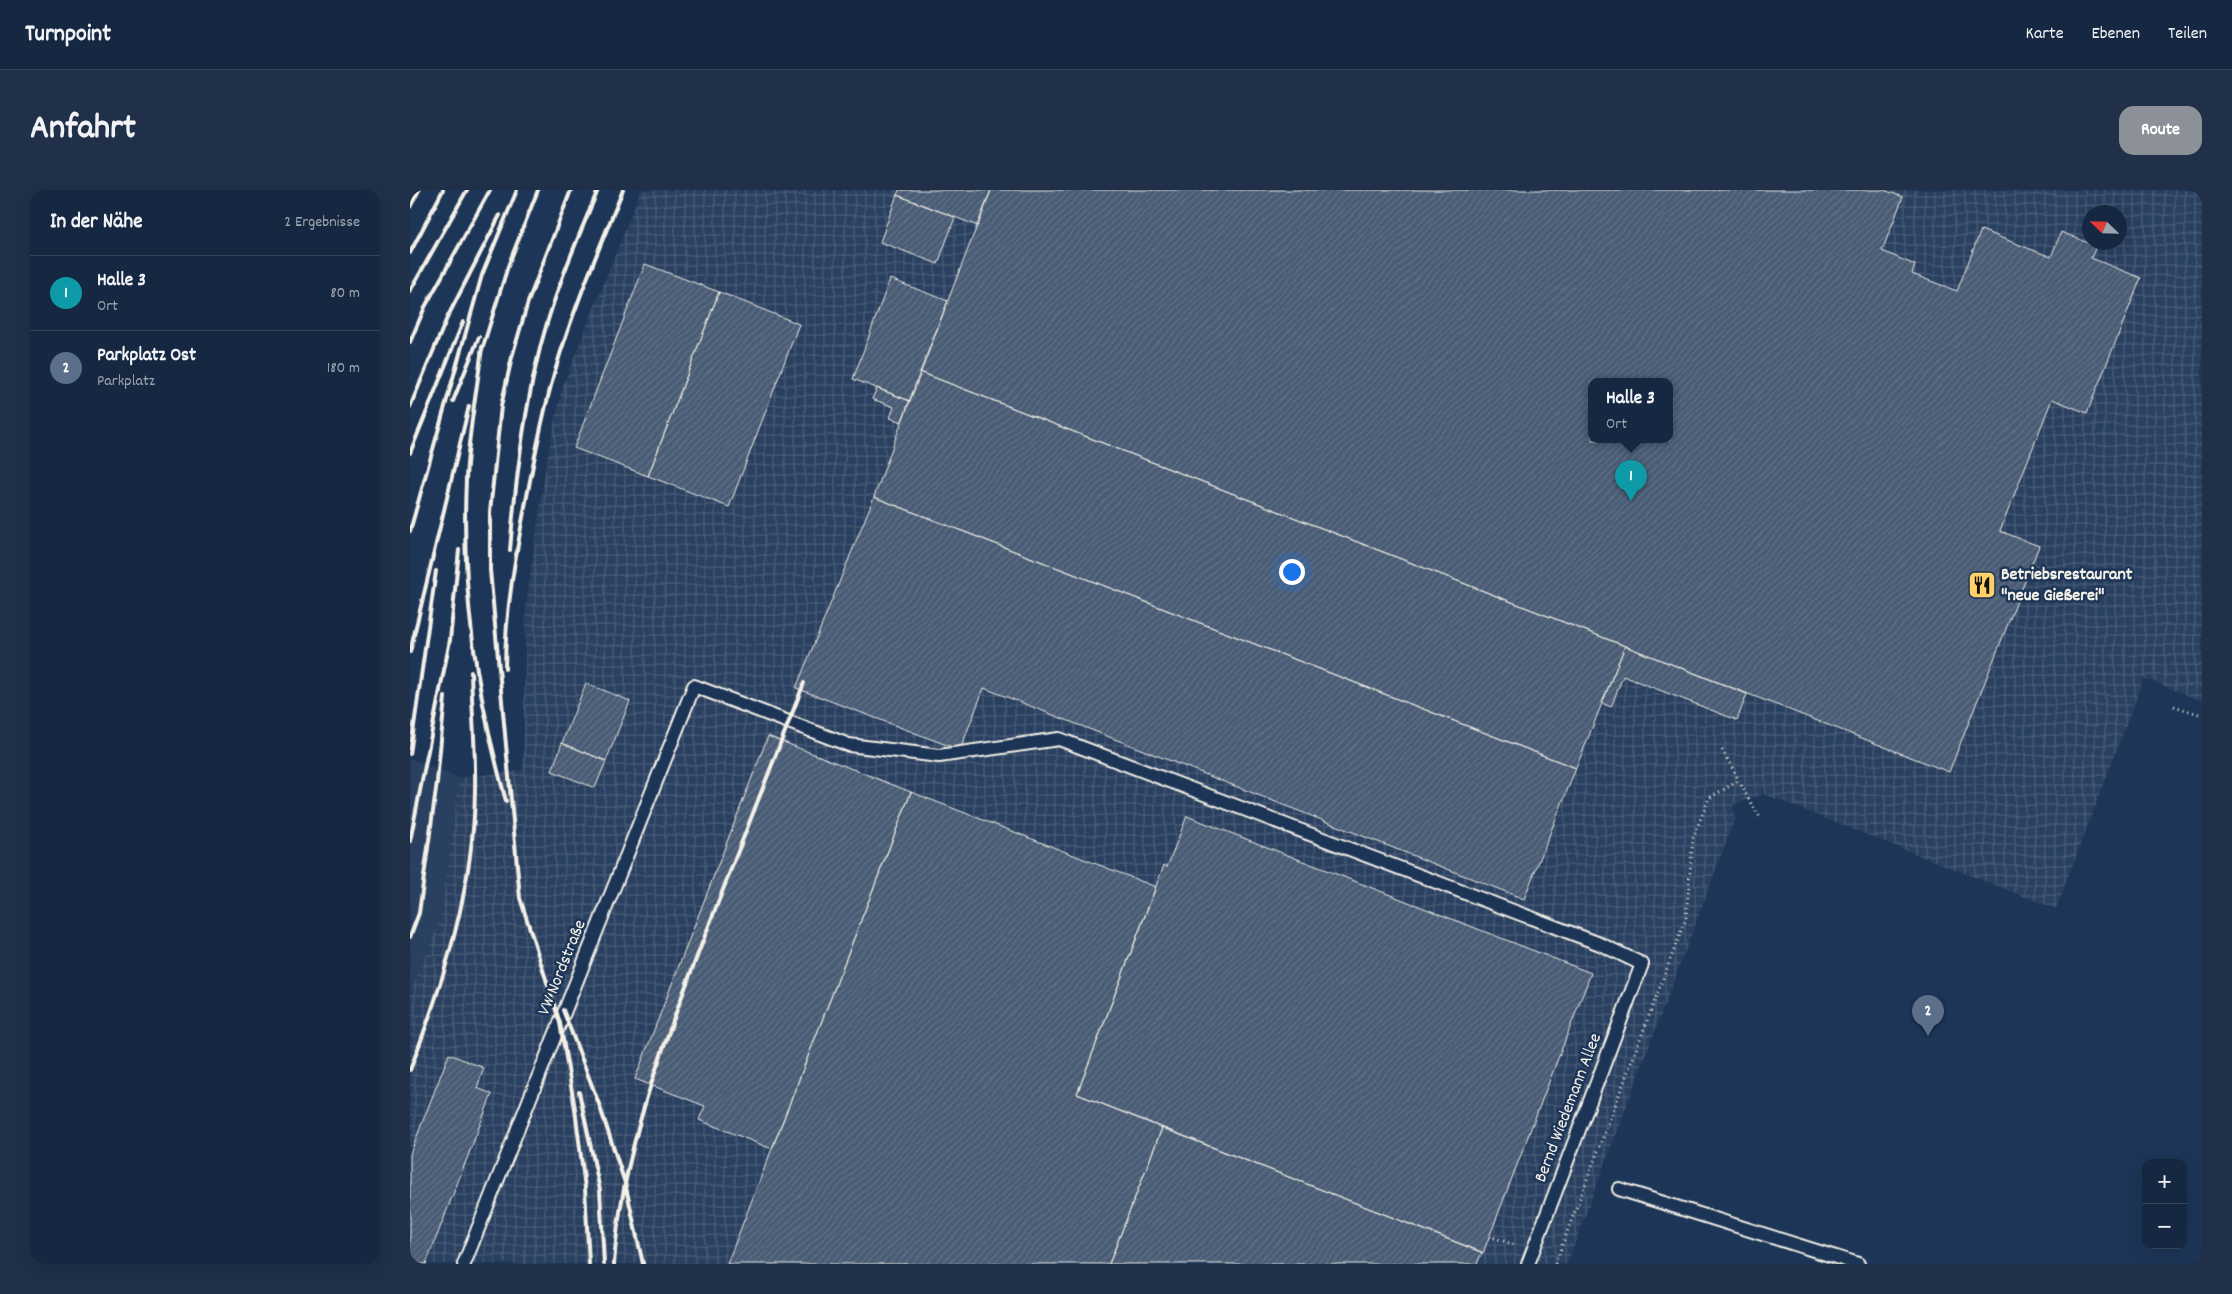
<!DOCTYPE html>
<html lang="de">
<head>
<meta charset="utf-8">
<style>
  body { margin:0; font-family:Dekko,sans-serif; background:#1f3048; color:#f1f3f6 }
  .controls { position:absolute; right:15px; bottom:15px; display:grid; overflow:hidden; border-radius:10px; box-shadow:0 5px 20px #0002 }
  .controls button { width:45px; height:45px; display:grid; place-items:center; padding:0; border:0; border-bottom:1px solid #35445a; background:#162841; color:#f1f3f6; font:25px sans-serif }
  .compass { position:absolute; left:1672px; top:15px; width:45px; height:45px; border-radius:50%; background:#162841; box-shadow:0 5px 20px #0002; rotate:293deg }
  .you { position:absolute; left:881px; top:381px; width:18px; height:18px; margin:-12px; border:4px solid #fff; border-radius:50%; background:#1a73e8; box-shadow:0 0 0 8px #1a73e833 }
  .badge { display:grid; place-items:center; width:32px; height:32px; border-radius:50%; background:#8c9099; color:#fff; font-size:16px; font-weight:700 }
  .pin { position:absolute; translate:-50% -41px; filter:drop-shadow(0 1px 2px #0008) }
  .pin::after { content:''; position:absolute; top:26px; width:18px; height:15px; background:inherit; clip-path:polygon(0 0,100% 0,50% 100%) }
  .popup { position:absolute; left:1178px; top:188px; width:85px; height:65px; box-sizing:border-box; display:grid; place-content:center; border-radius:10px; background:#162841; filter:drop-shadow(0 1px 4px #0005); font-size:16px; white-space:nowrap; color:#9ea6b1 }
  .popup b { font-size:19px; color:#f1f3f6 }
  .popup::after { content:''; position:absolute; left:50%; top:100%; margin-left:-10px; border:10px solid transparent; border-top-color:#162841 }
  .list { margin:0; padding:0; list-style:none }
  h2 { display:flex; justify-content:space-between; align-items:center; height:65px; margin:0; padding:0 20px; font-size:21px }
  h2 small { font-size:16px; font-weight:400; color:#9ea6b1 }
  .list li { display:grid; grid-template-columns:32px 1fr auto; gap:15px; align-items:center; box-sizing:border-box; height:75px; padding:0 20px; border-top:1px solid #35445a }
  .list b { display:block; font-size:19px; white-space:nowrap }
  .list p { margin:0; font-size:16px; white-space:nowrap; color:#9ea6b1 }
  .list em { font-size:16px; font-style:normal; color:#9ea6b1 }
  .map { position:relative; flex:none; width:1792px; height:1074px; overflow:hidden; border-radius:15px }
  header { display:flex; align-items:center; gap:30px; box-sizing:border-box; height:70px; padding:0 25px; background:#162841; border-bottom:1px solid #35445a }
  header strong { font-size:24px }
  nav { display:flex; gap:28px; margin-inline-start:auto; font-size:18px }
  .intro { display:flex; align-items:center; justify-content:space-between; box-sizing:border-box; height:120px; padding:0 30px }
  h1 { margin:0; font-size:35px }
  .button { padding:12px 22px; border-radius:15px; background:#8c9099; color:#fff; font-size:18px; font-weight:700 }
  main { display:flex; gap:30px; padding:0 30px }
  aside { flex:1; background:#162841; border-radius:15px; box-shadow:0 5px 20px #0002 }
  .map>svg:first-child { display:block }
</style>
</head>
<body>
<header>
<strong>Turnpoint</strong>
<nav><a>Karte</a><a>Ebenen</a><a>Teilen</a></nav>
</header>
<div class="intro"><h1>Anfahrt</h1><a class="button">Route</a></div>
<main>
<aside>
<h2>In der Nähe<small>2 Ergebnisse</small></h2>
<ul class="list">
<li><span class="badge" style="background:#0f9aa8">1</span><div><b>Halle 3</b><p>Ort</p></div><em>80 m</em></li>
<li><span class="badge" style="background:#5c6f8a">2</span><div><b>Parkplatz Ost</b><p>Parkplatz</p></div><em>180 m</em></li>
</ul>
</aside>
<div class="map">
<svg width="1792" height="1074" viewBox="0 0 1792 1074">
  <defs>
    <pattern id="industrial-grid" width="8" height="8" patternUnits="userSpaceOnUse" patternTransform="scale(1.25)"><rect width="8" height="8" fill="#2a4060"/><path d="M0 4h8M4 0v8" fill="none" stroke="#4a5c77"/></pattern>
    <pattern id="building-hatch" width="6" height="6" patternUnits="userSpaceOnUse" patternTransform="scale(1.25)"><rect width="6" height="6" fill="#485b74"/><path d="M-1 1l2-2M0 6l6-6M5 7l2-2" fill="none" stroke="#637388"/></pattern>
  </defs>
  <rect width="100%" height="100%" fill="#1d3557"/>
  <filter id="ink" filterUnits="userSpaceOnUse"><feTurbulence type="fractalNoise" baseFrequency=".02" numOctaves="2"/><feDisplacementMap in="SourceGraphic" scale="10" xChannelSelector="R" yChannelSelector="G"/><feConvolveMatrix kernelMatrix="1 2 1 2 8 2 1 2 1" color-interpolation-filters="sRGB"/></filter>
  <g filter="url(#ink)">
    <path fill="#2a4060" d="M 0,568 L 49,588 L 31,727 L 0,804 Z"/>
    <path fill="url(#industrial-grid)" fill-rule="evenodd" d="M 231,0 L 1792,0 L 1792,511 L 1734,488 L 1646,719 L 1353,604 L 1323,615 L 1325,629 L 1157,1074 L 0,1074 L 0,804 L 31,727 L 49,588 L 113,580 L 116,416 L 136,273 L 152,198 ZM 1680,22 L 1710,22 L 1710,52 L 1680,52 ZM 1182,192 L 1260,192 L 1260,250 L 1182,250 Z"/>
    <path fill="url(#building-hatch)" stroke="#f4f1e8" fill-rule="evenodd" d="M 489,0 L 581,0 L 568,36 L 487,5 Z
      M 581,0 L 1474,0 L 1493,7 L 1472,61 L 1505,75 L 1502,84 L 1547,101 L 1571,40 L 1641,67 L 1651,42 L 1686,56 L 1681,68 L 1731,88 L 1677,223 L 1642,209 L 1590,341 L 1629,356 L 1539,582 L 510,182 ZM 1182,192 L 1260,192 L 1260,250 L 1182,250 Z
      M 487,5 L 545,27 L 528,74 L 470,52 Z
      M 235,74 L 309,102 L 238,286 L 164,258 Z
      M 480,89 L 538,111 L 500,211 L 443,189 Z
      M 309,102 L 389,134 L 319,317 L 238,286 Z
      M 510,182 L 1215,456 L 1166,578 L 464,307 Z
      M 467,198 L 500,211 L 492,232 L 480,228 L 484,217 L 462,209 Z
      M 464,307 L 1166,578 L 1114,709 L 574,498 L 550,560 L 386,498 Z
      M 1215,456 L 1337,504 L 1327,530 L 1213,486 L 1201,517 L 1192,513 Z
      M 176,493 L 220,511 L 196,571 L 152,553 Z
      M 358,546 L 501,602 L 362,959 L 289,930 L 295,916 L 225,889 Z
      M 152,553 L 196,571 L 185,598 L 142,581 Z
      M 501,602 L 746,697 L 667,904 L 752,938 L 699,1074 L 317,1074 Z
      M 777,626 L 1181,783 L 1073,1063 L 667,904 L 754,675 L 757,677 Z
      M 39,864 L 74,878 L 67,898 L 82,904 L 16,1074 L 0,1074 L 0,964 Z
      M 752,938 L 1072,1062 L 1067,1074 L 699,1074 Z"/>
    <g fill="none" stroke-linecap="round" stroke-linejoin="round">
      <g stroke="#f4f1e8" stroke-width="16">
        <path id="service" d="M 1209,999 L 1448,1074
          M 54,1074 L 284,496 L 439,555 L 529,566 L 649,549 L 1190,754 L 1232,774 L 1118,1074"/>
      </g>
      <path stroke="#f4f1e8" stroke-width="3" stroke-dasharray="1 4" stroke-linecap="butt" d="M 1764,516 L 1792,525
        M 1312,560 C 1326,582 1335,606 1350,627
        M 1079,1046 L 1105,1055
        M 1145,1074 L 1276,728 L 1283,648 L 1299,608 L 1330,590"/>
      <use href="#service" stroke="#1d3557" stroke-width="12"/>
      <path stroke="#f4f1e8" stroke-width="4" d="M 161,0 L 118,112 L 102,167 L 91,216 L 80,322 L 80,380 L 110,708 L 150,833 L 165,919 L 175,998 L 179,1074
        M 0,17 L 9,0
        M 0,63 L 33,0
        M 0,101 L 57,0
        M 0,152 L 15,117 L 80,0
        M 72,157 C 67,201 58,245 56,289 C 51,401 66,503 96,611
        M 71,163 L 98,76 L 128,0
        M 43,211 L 69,147
        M 0,217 L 37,128 L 90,25
        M 0,263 L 53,132
        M 0,341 L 72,85 L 107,0
        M 100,360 C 105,297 112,236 126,175 C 139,115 164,57 188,0
        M 0,462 L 59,216
        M 95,479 C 95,420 106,363 117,306 C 125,264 133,222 145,181 C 163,119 189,59 213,0
        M 0,564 L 26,381
        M 0,651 L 40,450 L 49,360
        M 0,747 L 9,723 L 27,592 L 35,507
        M 153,820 L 189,914 L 215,993 L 233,1074
        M 0,880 C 34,791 64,696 65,600 C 66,561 62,521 61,482
        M 169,902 L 190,1000 L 194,1074
        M 204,1074 C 212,958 255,850 296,743 C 329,660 361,576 394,493"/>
    </g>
  </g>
  <defs>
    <g id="restaurant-square" transform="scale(1.4375)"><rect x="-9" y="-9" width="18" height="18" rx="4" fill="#ffd166" stroke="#1d3557"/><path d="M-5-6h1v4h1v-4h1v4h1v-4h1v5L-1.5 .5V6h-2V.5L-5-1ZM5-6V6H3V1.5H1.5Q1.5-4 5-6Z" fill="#111"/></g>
  </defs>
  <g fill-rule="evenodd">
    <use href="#restaurant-square" x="1572" y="395"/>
  </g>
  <g text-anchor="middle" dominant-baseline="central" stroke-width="5" stroke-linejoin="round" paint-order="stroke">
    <g font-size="18" font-weight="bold" fill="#f4f1e8" stroke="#1d3557" text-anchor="start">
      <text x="1591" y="385">Betriebsrestaurant<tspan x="1591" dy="21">"neue Gießerei"</tspan></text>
    </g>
    <g font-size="18" fill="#f4f1e8" stroke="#1d3557">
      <text transform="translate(153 778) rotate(-68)">VW Nordstraße</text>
      <text transform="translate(1159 918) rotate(-69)">Bernd Wiedemann Allee</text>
    </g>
  </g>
</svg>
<div class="controls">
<button>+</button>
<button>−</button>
</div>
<svg class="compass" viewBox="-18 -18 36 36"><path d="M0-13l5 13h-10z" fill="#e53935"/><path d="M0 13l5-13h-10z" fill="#9ea6b1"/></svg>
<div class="you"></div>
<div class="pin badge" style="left:1221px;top:311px;background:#0f9aa8">1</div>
<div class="popup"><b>Halle 3</b>Ort</div>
<div class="pin badge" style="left:1518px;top:846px;background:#5c6f8a">2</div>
</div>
</main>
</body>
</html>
